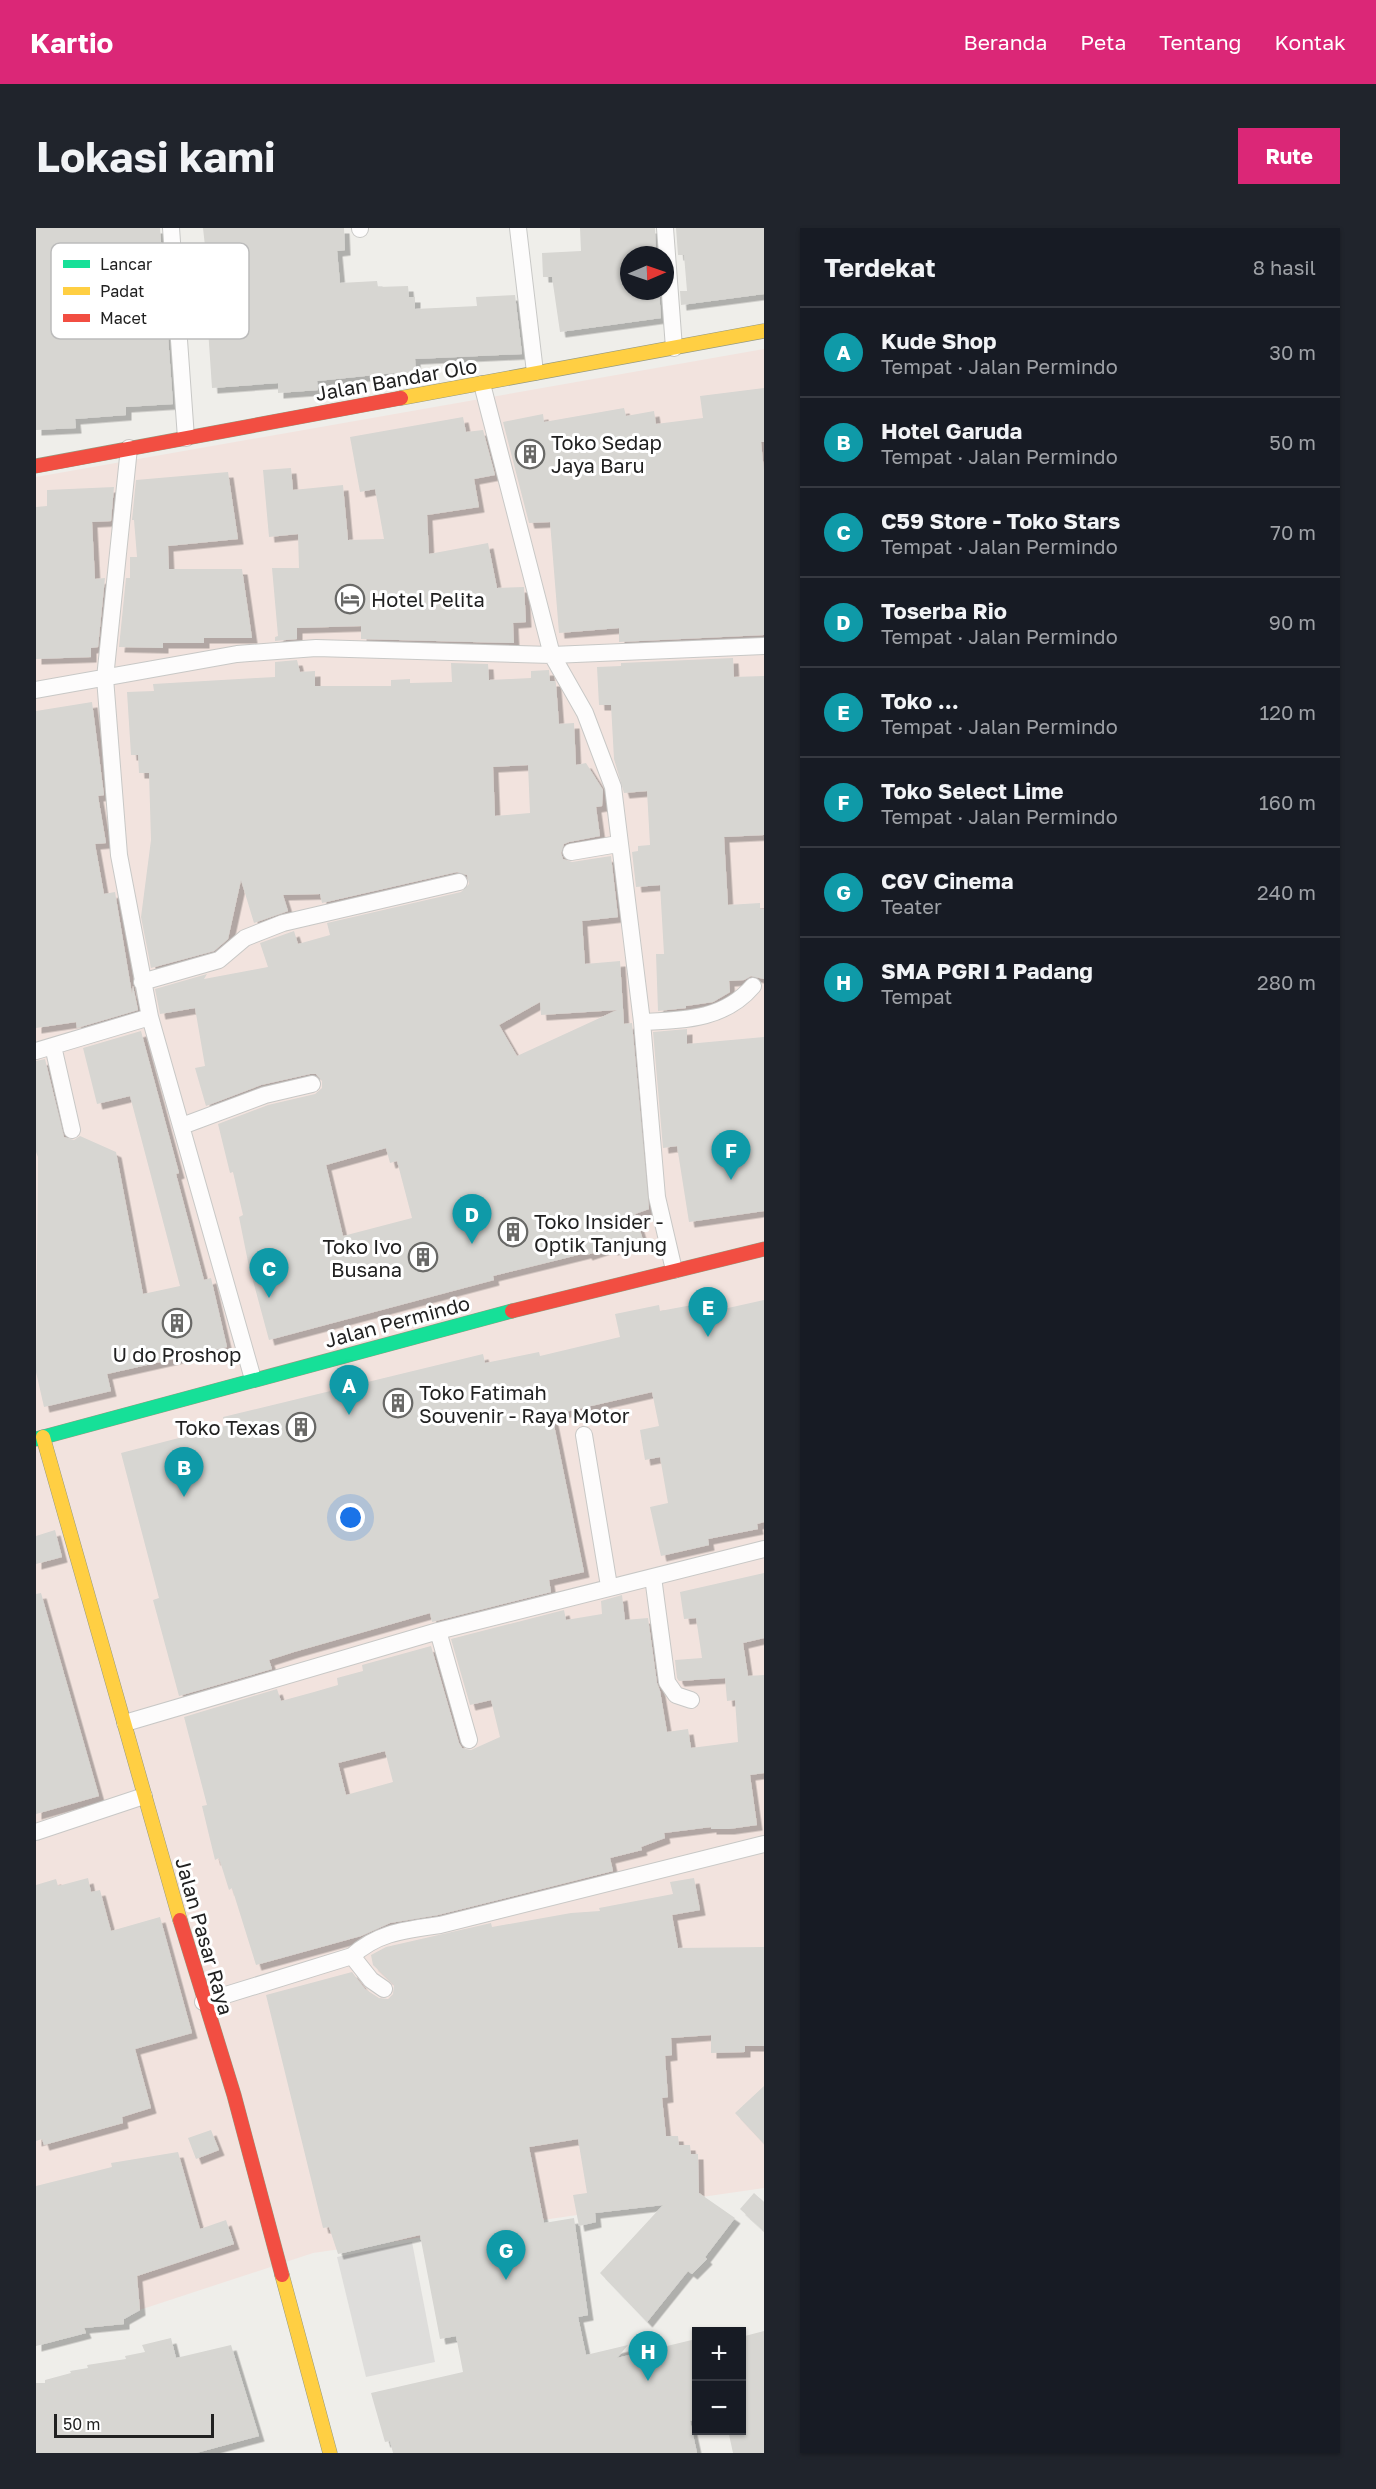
<!DOCTYPE html>
<html lang="id">
<head>
<meta charset="utf-8">
<style>
  body { margin:0; font-family:"Golos Text",sans-serif; background:#20242c; color:#f1f3f6 }
  .controls { position:absolute; right:18px; bottom:18px; display:grid; overflow:hidden; border-radius:0px; box-shadow:0 2px 4px #0004 }
  .controls button { width:54px; height:54px; display:grid; place-items:center; padding:0; border:0; border-bottom:2px solid #363941; background:#171b24; color:#f1f3f6; font:30px sans-serif }
  .compass { position:absolute; left:584px; top:18px; width:54px; height:54px; border-radius:50%; background:#171b24; box-shadow:0 2px 4px #0004; rotate:88deg }
  .scale { position:absolute; left:18px; bottom:15px; width:160px; box-sizing:border-box; padding-left:6px; border:3px solid #212121; border-top:0; font-size:16px; line-height:21px; white-space:nowrap; color:#212121; -webkit-text-stroke:4px #fff; paint-order:stroke }
  .you { position:absolute; left:315px; top:1290px; width:21px; height:21px; margin:-15px; border:4px solid #fff; border-radius:50%; background:#1a73e8; box-shadow:0 0 0 9px #1a73e833 }
  .badge { display:grid; place-items:center; width:39px; height:39px; border-radius:50%; background:#db2777; color:#fff; font-size:20px; font-weight:700 }
  .pin { position:absolute; translate:-50% -50px; filter:drop-shadow(0 2px 3px #0008) }
  .pin::after { content:''; position:absolute; top:32px; width:21px; height:18px; background:inherit; clip-path:polygon(0 0,100% 0,50% 100%) }
  .list { margin:0; padding:0; list-style:none }
  h2 { display:flex; justify-content:space-between; align-items:center; height:78px; margin:0; padding:0 24px; font-size:26px }
  h2 small { font-size:20px; font-weight:400; color:#9ea1a6 }
  .list li { display:grid; grid-template-columns:39px 1fr auto; gap:18px; align-items:center; box-sizing:border-box; height:90px; padding:0 24px; border-top:2px solid #363941 }
  .list b { display:block; font-size:22px; white-space:nowrap }
  .list p { margin:0; font-size:20px; white-space:nowrap; color:#9ea1a6 }
  .list em { font-size:20px; font-style:normal; color:#9ea1a6 }
  .map { position:relative; flex:none; width:728px; height:2225px; overflow:hidden; border-radius:0px }
  header { display:flex; align-items:center; gap:36px; box-sizing:border-box; height:84px; padding:0 30px; background:#db2777; color:#fff }
  header strong { font-size:28px }
  nav { display:flex; gap:33px; margin-inline-start:auto; font-size:21px }
  .intro { display:flex; align-items:center; justify-content:space-between; box-sizing:border-box; height:144px; padding:0 36px }
  h1 { margin:0; font-size:42px }
  .button { padding:15px 27px; border-radius:0px; background:#db2777; color:#fff; font-size:21px; font-weight:700 }
  main { display:flex; gap:36px; padding:0 36px }
  aside { flex:1; background:#171b24; border-radius:0px; box-shadow:0 2px 4px #0004 }
  .map>svg:first-child { display:block }
</style>
</head>
<body>
<header>
<strong>Kartio</strong>
<nav><a>Beranda</a><a>Peta</a><a>Tentang</a><a>Kontak</a></nav>
</header>
<div class="intro"><h1>Lokasi kami</h1><a class="button">Rute</a></div>
<main>
<div class="map">
<svg width="728" height="2225" viewBox="0 0 728 2225">
  <defs>
    <filter id="shadow"><feDropShadow dx="5.5" dy="5.5" stdDeviation="0" flood-color="#0004"/></filter>
  </defs>
  <rect width="100%" height="100%" fill="#efeeea"/>
  <path fill="#dedddb" d="M 376,2014 L 399,2134 L 330,2149 L 301,2029 Z"/>
  <path fill="#f2e3de" d="M 728,121 L 728,1960 L 277,2025 L 0,2116 L 0,249 Z"/>
  <path fill="#d7d6d2" fill-rule="evenodd" filter="url(#shadow)" d="M 0,0 L 124,0 L 137,176 L 90,179 L 90,187 L 39,191 L 40,200 L 0,202 Z
    M 167,0 L 308,0 L 309,22 L 301,23 L 304,55 L 341,53 L 342,59 L 372,58 L 373,69 L 379,69 L 379,81 L 441,78 L 440,69 L 479,67 L 486,126 L 379,131 L 380,147 L 358,149 L 358,145 L 281,153 L 282,162 L 242,165 L 242,155 L 176,160 L 172,101 L 178,100 Z
    M 544,0 L 619,0 L 620,27 L 593,27 L 593,63 L 623,63 L 625,90 L 524,104 L 516,49 L 507,49 L 506,25 L 545,23 Z
    M 640,0 L 728,0 L 728,66 L 645,77 L 644,63 L 651,63 L 648,27 L 642,27 Z
    M 728,160 L 728,214 L 725,214 L 728,243 L 728,407 L 583,414 L 583,400 L 523,405 L 514,294 L 493,295 L 467,194 L 507,186 L 508,194 L 588,180 L 590,188 L 618,183 L 620,196 L 667,190 L 664,168 Z
    M 427,189 L 430,204 L 447,202 L 459,247 L 438,251 L 443,279 L 391,287 L 393,326 L 452,315 L 461,360 L 488,359 L 490,394 L 477,395 L 478,415 L 325,411 L 325,398 L 261,400 L 261,411 L 239,413 L 239,409 L 242,408 L 236,340 L 263,340 L 262,306 L 233,309 L 227,242 L 255,240 L 257,262 L 307,257 L 312,312 L 348,311 L 339,261 L 324,264 L 314,209 Z
    M 192,244 L 202,311 L 132,318 L 133,341 L 206,341 L 216,410 L 168,410 L 168,415 L 127,415 L 127,420 L 83,419 L 90,350 L 94,350 L 94,329 L 101,329 L 98,292 L 96,292 L 100,252 Z
    M 78,259 L 75,293 L 56,294 L 59,351 L 69,350 L 62,419 L 55,420 L 55,429 L 0,431 L 0,279 L 11,278 L 11,262 Z
    M 697,430 L 698,449 L 728,448 L 728,607 L 688,609 L 692,677 L 724,675 L 724,681 L 728,681 L 728,751 L 715,748 L 708,752 L 693,753 L 694,764 L 677,774 L 650,778 L 650,780 L 622,783 L 620,726 L 628,726 L 624,657 L 600,659 L 596,624 L 602,623 L 602,618 L 614,617 L 611,563 L 588,565 L 578,531 L 575,477 L 563,477 L 561,439 L 585,438 L 585,435 Z
    M 261,432 L 264,444 L 279,443 L 279,458 L 355,458 L 355,452 L 374,451 L 374,455 L 416,454 L 415,435 L 452,436 L 453,452 L 495,450 L 495,443 L 513,442 L 514,453 L 519,453 L 520,456 L 523,496 L 538,495 L 540,537 L 550,535 L 567,562 L 566,578 L 560,579 L 564,608 L 533,614 L 528,616 L 525,625 L 527,631 L 536,634 L 575,628 L 582,689 L 546,693 L 549,736 L 584,733 L 588,796 L 596,795 L 613,981 L 599,986 L 607,1012 L 576,1022 L 575,1019 L 551,1027 L 550,1025 L 457,1048 L 458,1052 L 233,1112 L 212,1034 L 203,989 L 207,987 L 197,944 L 194,945 L 182,896 L 232,877 L 279,866 L 286,860 L 286,853 L 280,846 L 274,846 L 225,857 L 170,878 L 159,840 L 169,838 L 159,780 L 124,786 L 119,761 L 171,746 L 168,751 L 232,739 L 224,715 L 258,703 L 262,716 L 294,707 L 291,695 L 425,664 L 433,656 L 431,647 L 421,644 L 286,675 L 284,666 L 247,667 L 252,683 L 218,695 L 205,652 L 192,711 L 178,723 L 115,740 L 105,689 L 115,612 L 113,545 L 103,545 L 102,527 L 95,527 L 91,464 L 118,463 L 117,456 L 239,449 L 239,434 ZM 492,537 L 494,585 L 459,588 L 457,539 ZM 504,774 L 505,787 L 581,782 L 481,828 L 463,797 ZM 350,920 L 354,935 L 361,933 L 376,990 L 307,1008 L 290,937 Z
    M 56,474 L 68,567 L 62,568 L 70,615 L 59,616 L 68,666 L 79,664 L 96,766 L 97,758 L 102,782 L 41,800 L 40,794 L 0,800 L 0,483 Z
    M 651,801 L 651,816 L 728,809 L 728,983 L 653,994 L 641,918 L 627,920 L 617,804 Z
    M 105,803 L 143,945 L 140,946 L 168,1052 L 175,1050 L 191,1119 L 71,1146 L 75,1163 L 8,1179 L 0,1144 L 2,929 L 0,924 L 0,833 L 9,831 L 28,909 L 38,912 L 44,908 L 80,924 L 107,1066 L 144,1058 L 94,868 L 61,876 L 47,820 Z
    M 728,1072 L 728,1294 L 721,1296 L 722,1301 L 672,1311 L 673,1317 L 625,1328 L 614,1279 L 632,1275 L 624,1229 L 609,1232 L 604,1202 L 623,1198 L 616,1164 L 516,1187 L 548,1344 L 513,1352 L 515,1364 L 396,1394 L 394,1385 L 258,1424 L 233,1432 L 236,1441 L 143,1468 L 117,1372 L 123,1370 L 85,1225 L 189,1198 L 187,1189 L 447,1126 L 449,1135 L 503,1124 L 504,1128 L 584,1109 L 579,1086 L 623,1077 L 624,1083 L 672,1074 L 674,1084 Z
    M 19,1302 L 26,1329 L 0,1336 L 0,1308 Z
    M 728,1345 L 728,1410 L 707,1415 L 712,1448 L 728,1447 L 728,1545 L 714,1547 L 721,1597 L 693,1601 L 675,1601 L 675,1599 L 628,1605 L 629,1610 L 605,1619 L 606,1622 L 574,1630 L 577,1643 L 402,1687 L 354,1695 L 325,1708 L 220,1737 L 196,1660 L 193,1662 L 183,1630 L 179,1632 L 166,1578 L 171,1577 L 148,1489 L 241,1461 L 245,1473 L 278,1464 L 302,1457 L 301,1450 L 327,1443 L 326,1437 L 395,1418 L 423,1515 L 426,1520 L 435,1522 L 464,1509 L 455,1472 L 434,1477 L 415,1411 L 528,1382 L 530,1392 L 566,1386 L 565,1373 L 586,1367 L 589,1392 L 612,1390 L 621,1455 L 624,1463 L 631,1504 L 652,1501 L 655,1520 L 702,1514 L 699,1472 L 691,1473 L 689,1450 L 643,1453 L 641,1450 L 639,1432 L 666,1430 L 660,1390 L 648,1391 L 644,1364 ZM 349,1523 L 357,1554 L 310,1567 L 302,1535 Z
    M 5,1365 L 63,1568 L 0,1586 L 0,1366 Z
    M 52,1650 L 55,1664 L 64,1662 L 75,1703 L 124,1689 L 156,1805 L 99,1821 L 115,1880 L 86,1889 L 87,1895 L 8,1917 L 6,1911 L 0,1913 L 0,1657 L 20,1651 L 22,1658 Z
    M 658,1650 L 664,1682 L 636,1687 L 642,1720 L 728,1719 L 728,1818 L 709,1818 L 709,1824 L 675,1825 L 675,1807 L 635,1810 L 636,1827 L 629,1828 L 632,1869 L 626,1870 L 630,1908 L 642,1908 L 643,1917 L 654,1917 L 655,1926 L 662,1926 L 663,1965 L 699,1990 L 669,2029 L 671,2031 L 656,2046 L 652,2043 L 611,2094 L 564,2045 L 627,1977 L 559,1985 L 560,1994 L 543,1998 L 537,1967 L 551,1965 L 542,1911 L 493,1919 L 508,1995 L 538,1990 L 552,2087 L 542,2089 L 550,2127 L 592,2117 L 581,2130 L 660,2111 L 660,2191 L 654,2193 L 661,2225 L 357,2225 L 354,2213 L 349,2214 L 335,2165 L 427,2144 L 420,2108 L 404,2111 L 384,2007 L 302,2026 L 293,1999 L 287,2000 L 230,1767 L 316,1744 L 329,1761 L 343,1770 L 352,1771 L 357,1766 L 358,1757 L 337,1737 L 335,1727 L 350,1719 L 455,1695 L 456,1699 L 535,1685 L 564,1683 L 563,1680 L 637,1666 L 634,1654 Z
    M 728,1858 L 728,1916 L 699,1885 Z
    M 175,1902 L 183,1922 L 160,1931 L 152,1910 Z
    M 142,1924 L 164,2001 L 190,1992 L 198,2016 L 101,2048 L 104,2082 L 88,2091 L 88,2096 L 48,2100 L 50,2105 L 0,2118 L 0,1958 L 76,1939 L 75,1935 Z
    M 718,1965 L 728,1974 L 728,2003 L 704,1981 Z
    M 728,2103 L 728,2225 L 697,2225 L 692,2202 L 705,2202 L 705,2109 Z
    M 135,2110 L 140,2130 L 195,2117 L 223,2208 L 160,2225 L 0,2225 L 0,2155 L 9,2155 L 9,2152 L 35,2145 L 34,2143 L 52,2140 L 51,2137 L 90,2131 L 89,2128 L 109,2124 L 106,2117 Z"/>
  <g fill="none" stroke-linecap="round" stroke-linejoin="round">
    <g stroke="#c8c8c6" stroke-width="18">
      <path id="street" d="M 135,0 L 150,210
        M 324,0 L 324,1
        M 482,0 L 499,144
        M 629,0 L 638,120
        M 446,156 L 516,427 L 549,485 L 577,559 L 606,794 L 621,969 L 638,1042
        M 93,220 L 69,450 L 83,627 L 114,789 L 217,1151
        M 0,462 L 201,426 L 280,420 L 516,427 L 728,418
        M 535,624 L 582,616
        M 106,754 L 183,732 L 209,710 L 247,695 L 423,654
        M 606,794 C 648,792 688,792 717,758
        M 17,818 L 36,902
        M 0,823 L 114,789
        M 146,898 L 229,867 L 276,856
        M 548,1207 L 573,1358
        M 617,1349 L 631,1454 L 640,1467 L 655,1472
        M 402,1403 L 433,1512
        M 89,1495 L 402,1403 L 728,1321
        M 0,1604 L 108,1568
        M 316,1728 L 335,1752 L 348,1761
        M 167,1774 L 316,1728 C 342,1704 370,1702 404,1697 L 728,1616"/>
    </g>
    <g stroke="#969a80" stroke-width="15">
      <path id="fast" d="M 0,1211 L 476,1083"/>
    </g>
    <g stroke="#969a80" stroke-width="15">
      <path id="slow" d="M 365,170 L 728,103
        M 7,1209 L 144,1692
        M 246,2047 L 294,2225"/>
    </g>
    <g stroke="#969a80" stroke-width="15">
      <path id="jam" d="M 0,238 L 365,170
        M 476,1083 L 728,1021
        M 144,1692 L 198,1867 L 246,2047"/>
    </g>
    <use href="#street" stroke="#fdfcfc" stroke-width="16"/>
    <use href="#fast" stroke="#16e098" stroke-width="14"/>
    <use href="#slow" stroke="#ffcf43" stroke-width="14"/>
    <use href="#jam" stroke="#f24e42" stroke-width="14"/>
  </g>
  <defs>
    <g id="building-ring" transform="scale(1.5)"><circle r="9.5" fill="#fff" stroke="#696967" stroke-width="1.5"/><path d="M-4-6H4V6H1V3H-1V6H-4ZM-2.5-4.3h1.7v1.8h-1.7ZM.8-4.3h1.7v1.8H.8ZM-2.5-1h1.7V.8h-1.7ZM.8-1h1.7V.8H.8Z" fill="#696967"/></g>
    <g id="hotel-ring" transform="scale(1.5)"><circle r="9.5" fill="#fff" stroke="#696967" stroke-width="1.5"/><path d="M-6-4.5h1.5V1H6V5H4.5V3h-9V5H-6ZM-4 0a1.8 1.8 0 1 1 3.6 0ZM.5 0V-2.5h3Q6-2.5 6 0Z" fill="#696967"/></g>
  </defs>
  <g fill-rule="evenodd">
    <use href="#building-ring" x="494" y="226"/>
    <use href="#hotel-ring" x="314" y="371"/>
    <use href="#building-ring" x="477" y="1004"/>
    <use href="#building-ring" x="387" y="1029"/>
    <use href="#building-ring" x="141" y="1095"/>
    <use href="#building-ring" x="362" y="1175"/>
    <use href="#building-ring" x="265" y="1199"/>
  </g>
  <g text-anchor="middle" dominant-baseline="central" stroke-width="6" stroke-linejoin="round" paint-order="stroke">
    <g font-size="20" fill="#212121" stroke="#fff">
      <text transform="translate(360 151) rotate(-10)">Jalan Bandar Olo</text>
      <text transform="translate(361 1093) rotate(-15)">Jalan Permindo</text>
      <text transform="translate(169 1708) rotate(74)">Jalan Pasar Raya</text>
    </g>
    <g font-size="20" fill="#212121" stroke="#fff" text-anchor="start">
      <text x="515" y="214">Toko Sedap<tspan x="515" dy="23">Jaya Baru</tspan></text>
      <text x="335" y="371">Hotel Pelita</text>
      <text x="498" y="993">Toko Insider -<tspan x="498" dy="23">Optik Tanjung</tspan></text>
      <text x="366" y="1018" text-anchor="end">Toko Ivo<tspan x="366" dy="23">Busana</tspan></text>
      <text x="141" y="1126" text-anchor="middle">U do Proshop</text>
      <text x="383" y="1164">Toko Fatimah<tspan x="383" dy="23">Souvenir - Raya Motor</tspan></text>
      <text x="244" y="1199" text-anchor="end">Toko Texas</text>
    </g>
  </g>
  <rect x="15" y="15" width="198" height="96" rx="9" fill="#fff" stroke="#bcbcbc" stroke-width="1.5"/>
  <rect x="27" y="32" width="27" height="8" fill="#16e098"/>
  <rect x="27" y="59" width="27" height="8" fill="#ffcf43"/>
  <rect x="27" y="86" width="27" height="8" fill="#f24e42"/>
  <g font-size="16" fill="#212121">
    <text x="64" y="42">Lancar</text>
    <text x="64" y="69">Padat</text>
    <text x="64" y="96">Macet</text>
  </g>
</svg>
<div class="controls">
<button>+</button>
<button>−</button>
</div>
<svg class="compass" viewBox="-18 -18 36 36"><path d="M0-13l5 13h-10z" fill="#e53935"/><path d="M0 13l5-13h-10z" fill="#9ea1a6"/></svg>
<div class="scale">50 m</div>
<div class="you"></div>
<div class="pin badge" style="left:313px;top:1187px;background:#0f9aa8">A</div>
<div class="pin badge" style="left:148px;top:1269px;background:#0f9aa8">B</div>
<div class="pin badge" style="left:233px;top:1070px;background:#0f9aa8">C</div>
<div class="pin badge" style="left:436px;top:1016px;background:#0f9aa8">D</div>
<div class="pin badge" style="left:672px;top:1109px;background:#0f9aa8">E</div>
<div class="pin badge" style="left:695px;top:952px;background:#0f9aa8">F</div>
<div class="pin badge" style="left:470px;top:2052px;background:#0f9aa8">G</div>
<div class="pin badge" style="left:612px;top:2153px;background:#0f9aa8">H</div>
</div>
<aside>
<h2>Terdekat<small>8 hasil</small></h2>
<ul class="list">
<li><span class="badge" style="background:#0f9aa8">A</span><div><b>Kude Shop</b><p>Tempat · Jalan Permindo</p></div><em>30 m</em></li>
<li><span class="badge" style="background:#0f9aa8">B</span><div><b>Hotel Garuda</b><p>Tempat · Jalan Permindo</p></div><em>50 m</em></li>
<li><span class="badge" style="background:#0f9aa8">C</span><div><b>C59 Store - Toko Stars</b><p>Tempat · Jalan Permindo</p></div><em>70 m</em></li>
<li><span class="badge" style="background:#0f9aa8">D</span><div><b>Toserba Rio</b><p>Tempat · Jalan Permindo</p></div><em>90 m</em></li>
<li><span class="badge" style="background:#0f9aa8">E</span><div><b>Toko ...</b><p>Tempat · Jalan Permindo</p></div><em>120 m</em></li>
<li><span class="badge" style="background:#0f9aa8">F</span><div><b>Toko Select Lime</b><p>Tempat · Jalan Permindo</p></div><em>160 m</em></li>
<li><span class="badge" style="background:#0f9aa8">G</span><div><b>CGV Cinema</b><p>Teater</p></div><em>240 m</em></li>
<li><span class="badge" style="background:#0f9aa8">H</span><div><b>SMA PGRI 1 Padang</b><p>Tempat</p></div><em>280 m</em></li>
</ul>
</aside>
</main>
</body>
</html>
